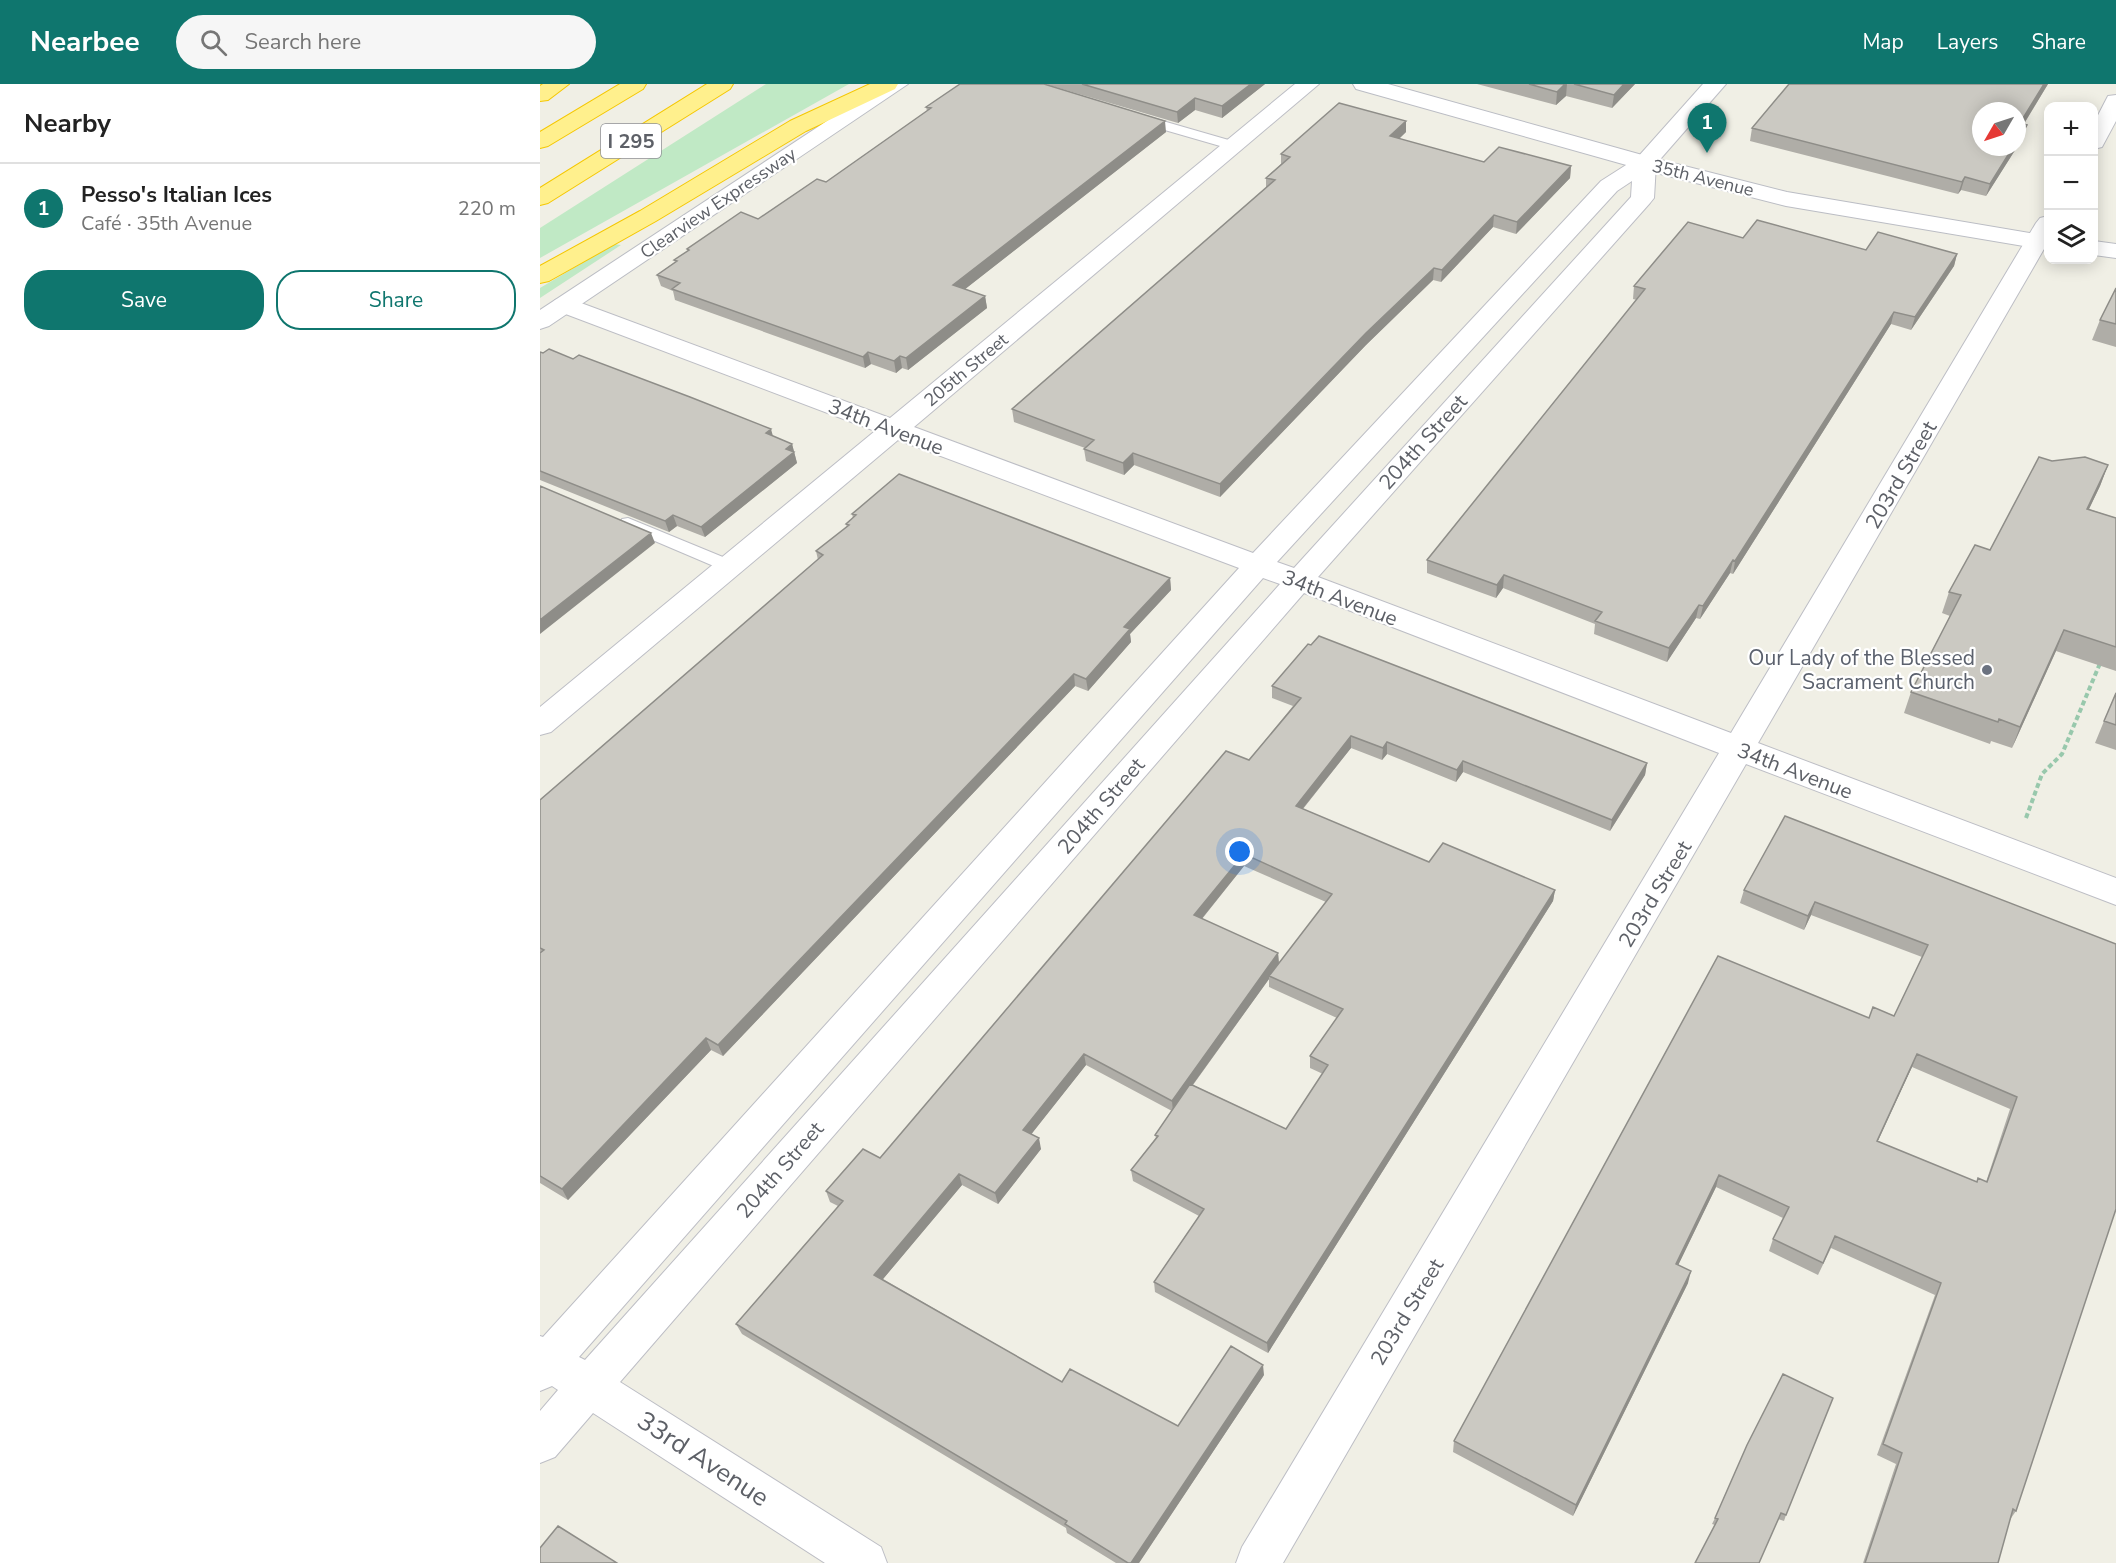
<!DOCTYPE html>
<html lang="en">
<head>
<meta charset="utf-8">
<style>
  body { margin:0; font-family:"Nunito Sans",sans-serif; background:#f6f6f6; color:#222 }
  .controls { position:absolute; right:18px; top:18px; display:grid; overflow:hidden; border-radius:12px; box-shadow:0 3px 15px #0003 }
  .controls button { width:54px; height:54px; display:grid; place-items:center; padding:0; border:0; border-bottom:2px solid #e0e0e0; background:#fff; color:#222; font:30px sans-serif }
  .compass { position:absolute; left:1432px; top:18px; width:54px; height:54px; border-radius:50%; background:#fff; box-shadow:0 3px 15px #0003; rotate:231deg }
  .you { position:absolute; left:700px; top:768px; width:21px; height:21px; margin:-15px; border:4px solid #fff; border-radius:50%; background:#1a73e8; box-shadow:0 0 0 9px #1a73e833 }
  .badge { display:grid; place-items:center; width:39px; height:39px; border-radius:50%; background:#0f766e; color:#fff; font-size:20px; font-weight:700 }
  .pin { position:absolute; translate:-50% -50px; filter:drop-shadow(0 2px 3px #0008) }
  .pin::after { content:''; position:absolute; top:32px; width:21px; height:18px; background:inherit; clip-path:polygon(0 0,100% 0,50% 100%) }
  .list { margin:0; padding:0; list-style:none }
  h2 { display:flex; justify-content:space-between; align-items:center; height:78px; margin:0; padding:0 24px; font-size:26px }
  h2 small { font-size:20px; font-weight:400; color:#767676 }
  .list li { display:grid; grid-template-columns:39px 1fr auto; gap:18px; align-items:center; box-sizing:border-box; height:90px; padding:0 24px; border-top:2px solid #e0e0e0 }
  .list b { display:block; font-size:22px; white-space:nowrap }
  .list p { margin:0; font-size:20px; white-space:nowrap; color:#767676 }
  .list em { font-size:20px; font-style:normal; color:#767676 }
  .actions { display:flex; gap:12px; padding:18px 24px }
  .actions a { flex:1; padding:14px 0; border:2px solid #0f766e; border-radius:24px; text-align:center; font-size:21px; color:#0f766e }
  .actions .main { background:#0f766e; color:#fff }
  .icon { flex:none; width:33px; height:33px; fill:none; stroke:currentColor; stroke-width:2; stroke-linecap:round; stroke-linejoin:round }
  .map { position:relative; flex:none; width:1576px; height:1479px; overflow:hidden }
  header { display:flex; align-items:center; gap:36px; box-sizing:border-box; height:84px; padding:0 30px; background:#0f766e; color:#fff }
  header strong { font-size:28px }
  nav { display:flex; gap:33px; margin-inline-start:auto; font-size:21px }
  .search { width:420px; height:54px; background:#f6f6f6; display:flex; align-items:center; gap:15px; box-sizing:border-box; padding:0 21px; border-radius:33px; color:#767676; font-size:22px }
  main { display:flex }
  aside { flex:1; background:#fff }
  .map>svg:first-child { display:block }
</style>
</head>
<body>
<header>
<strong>Nearbee</strong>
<div class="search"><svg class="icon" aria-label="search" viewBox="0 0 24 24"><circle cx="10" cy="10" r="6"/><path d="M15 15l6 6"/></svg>Search here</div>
<nav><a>Map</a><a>Layers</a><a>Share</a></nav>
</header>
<main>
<aside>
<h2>Nearby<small></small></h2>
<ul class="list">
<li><span class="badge">1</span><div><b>Pesso's Italian Ices</b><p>Café · 35th Avenue</p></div><em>220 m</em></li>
</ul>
<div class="actions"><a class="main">Save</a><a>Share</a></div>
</aside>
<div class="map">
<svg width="1576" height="1479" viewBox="0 0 1576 1479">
  <rect width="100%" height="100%" fill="#f0efe5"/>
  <path fill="#c0e9c5" d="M 226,0 L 309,0 L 0,174 L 0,144 Z
    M 74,160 L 81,161 L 0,214 L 0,204 Z"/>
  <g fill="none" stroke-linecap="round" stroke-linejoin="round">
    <g stroke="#bdbec5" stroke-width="2">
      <path id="lane" d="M 602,31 L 699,59 L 701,62 L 694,66 L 597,38 L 596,35 Z
        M 88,434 L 195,478 L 198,482 L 195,486 L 183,486 L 82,443 L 80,439 L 82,435 Z"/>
    </g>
    <g stroke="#bdbec5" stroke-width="2">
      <path id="street" d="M 755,0 L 779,0 L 374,343 L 713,469 L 1061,97 L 1097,74 L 1163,0 L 1186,0 L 1116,80 L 1114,114 L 1110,119 L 778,493 L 1191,649 L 1496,139 L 1500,134 L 1508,132 L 1508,158 L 1218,659 L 1576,794 L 1576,821 L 1206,680 L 743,1479 L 696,1479 L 702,1463 L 1179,669 L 764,509 L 80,1298 L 341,1463 L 347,1479 L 285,1479 L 53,1329 L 15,1373 L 0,1379 L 0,1327 L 18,1306 L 12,1302 L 0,1307 L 0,1252 L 3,1253 L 699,484 L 358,356 L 11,648 L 0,651 L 0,623 L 335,347 L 15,226 L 12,221 L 15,216 L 24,214 L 33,216 L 350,334 ZM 1092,97 L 1091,113 L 754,484 L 737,478 L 1077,107 ZM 723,494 L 740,500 L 45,1276 L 39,1273 Z
        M 1576,11 L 1576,37 L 1562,63 L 1554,65 L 1554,39 L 1568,12 Z"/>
    </g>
    <g stroke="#bbbdc4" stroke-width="2">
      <path id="secondary" d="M 343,0 L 368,0 L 9,242 L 0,245 L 0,226 Z
        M 813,0 L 848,0 L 1113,74 L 1247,108 L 1508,152 L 1508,166 L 1246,122 L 1097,84 L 816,5 Z
        M 1554,157 L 1576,160 L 1576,174 L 1554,171 Z"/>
    </g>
    <g stroke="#f5c700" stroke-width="2">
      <path id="highway" d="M 3,0 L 29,0 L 8,16 L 0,17 L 0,2 Z
        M 80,0 L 106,0 L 103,5 L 8,62 L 0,64 L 0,48 Z
        M 167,0 L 193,0 L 190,5 L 8,119 L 0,121 L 0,104 Z
        M 330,0 L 358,0 L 355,5 L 266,47 L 116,137 L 9,197 L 0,199 L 0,182 L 100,127 L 250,37 Z"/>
    </g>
    <path stroke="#98c8ac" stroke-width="4" stroke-dasharray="5 3" stroke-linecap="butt" d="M 1486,734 L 1502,690 L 1522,670 L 1561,577"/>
    <use href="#lane" fill="#fff" fill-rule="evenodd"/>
    <use href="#street" fill="#fff" fill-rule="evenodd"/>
    <use href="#secondary" fill="#fff" fill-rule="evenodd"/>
    <use href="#highway" fill="#fff08d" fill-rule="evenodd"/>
  </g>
  <path fill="#afada7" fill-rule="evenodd" d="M 505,0 L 725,0 L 682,34 L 655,26 L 638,39 Z
    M 937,0 L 1095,0 L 1072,24 L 1026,12 L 1016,21 Z
    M 1249,0 L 1508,0 L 1484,40 L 1487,41 L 1483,53 L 1477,63 L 1477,27 L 1441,27 L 1441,63 L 1477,63 L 1446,112 L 1421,106 L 1418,110 L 1210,57 L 1212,44 Z
    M 386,23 L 626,48 L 425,205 L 445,212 L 447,224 L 368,286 L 362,284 L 356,289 L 331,280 L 325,284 L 135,216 L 133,207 L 121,202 L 117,191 L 135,178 L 134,176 L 148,167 L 147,165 L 218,135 L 286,98 L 387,27 Z
    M 866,48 L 859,55 L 944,78 L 1031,82 L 1030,94 L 976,150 L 953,143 L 901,198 L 893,196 L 826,261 L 680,413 L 594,381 L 584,391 L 546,377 L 544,365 L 545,364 L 474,338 L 472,325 L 726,104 L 726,94 L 741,80 L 741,70 Z
    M 1203,154 L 1326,166 L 1417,170 L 1414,182 L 1371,246 L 1351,240 L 1193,490 L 1190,489 L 1160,535 L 1156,534 L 1127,578 L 1054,550 L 1055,540 L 963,504 L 956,514 L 887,489 L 887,476 L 1097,216 L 1093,215 L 1094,202 Z
    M 1576,204 L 1576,263 L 1552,256 L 1560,236 Z
    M 0,268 L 252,360 L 257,379 L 165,453 L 137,442 L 129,448 L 0,396 Z
    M 1512,377 L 1568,381 L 1560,402 L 1549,425 L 1576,434 L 1576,587 L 1516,567 L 1472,664 L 1451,657 L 1450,660 L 1364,629 L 1371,608 L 1410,532 L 1402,529 L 1409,508 L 1450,466 Z
    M 312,430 L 630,494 L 631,506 L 590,550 L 591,558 L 548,607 L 535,602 L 183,972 L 171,966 L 28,1116 L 0,1099 L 0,716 L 278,476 L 276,467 L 307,443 L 306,440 L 313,434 Z
    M 732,602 L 1107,679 L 1105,691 L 1070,747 L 923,688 L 916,698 L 847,670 L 842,676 L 811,664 L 763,725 L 889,778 L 1015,806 L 1013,817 L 728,1269 L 615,1208 L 614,1198 L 659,1132 L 593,1097 L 591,1086 L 616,1054 L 615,1051 L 632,1027 L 546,981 L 491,1050 L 501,1065 L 458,1120 L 422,1101 L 343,1195 L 522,1298 L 638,1342 L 724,1291 L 599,1479 L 576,1479 L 527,1449 L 526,1444 L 202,1250 L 196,1240 L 298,1122 L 290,1118 L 286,1107 L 340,1074 L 709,676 L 753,622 L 732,614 ZM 704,782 L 786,818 L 739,879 L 738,869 L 662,835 ZM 729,895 L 729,903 L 797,934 L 770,972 L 770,984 L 783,990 L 746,1045 L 653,1001 Z
    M 1576,608 L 1576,666 L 1555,659 Z
    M 1204,806 L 1576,860 L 1476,1427 L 1469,1437 L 1458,1479 L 1319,1479 L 1323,1479 L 1356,1380 L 1337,1371 L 1395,1211 L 1291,1164 L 1278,1191 L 1229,1167 L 1233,1155 L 1243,1134 L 1176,1103 L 1138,1181 L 1148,1199 L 1033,1432 L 913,1368 L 914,1357 L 1329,934 L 1354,932 L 1382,873 L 1271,831 L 1264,846 L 1200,819 ZM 1372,983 L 1470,1025 L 1446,1098 L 1436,1098 L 1337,1057 Z
    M 1207,1361 L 1246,1431 L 1244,1437 L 1238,1435 L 1175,1441 L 1172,1440 L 1175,1434 Z"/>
  <path fill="#8e8d88" d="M 711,0 L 725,0 L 682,34 L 682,22 Z
    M 1025,0 L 1027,0 L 1026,12 L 1016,21 L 1017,8 Z
    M 1084,0 L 1095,0 L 1072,24 L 1074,11 Z
    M 1504,0 L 1508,0 L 1477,51 L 1480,39 Z
    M 655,14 L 655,26 L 638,39 L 637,28 Z
    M 625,37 L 626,48 L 415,213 L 413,201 Z
    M 866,37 L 866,48 L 849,64 L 850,52 Z
    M 1487,41 L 1483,53 L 1477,63 L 1477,56 Z
    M 1473,63 L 1477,63 L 1446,112 L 1450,100 Z
    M 1031,82 L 1030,94 L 976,150 L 977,138 Z
    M 1425,93 L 1421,106 L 1418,110 L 1422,98 Z
    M 954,131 L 953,143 L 901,198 L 902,186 Z
    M 1417,170 L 1414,182 L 1371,246 L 1375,233 Z
    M 894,184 L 893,196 L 826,261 L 680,413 L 680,400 L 826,249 Z
    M 445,212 L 447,224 L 368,286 L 366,274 Z
    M 1354,228 L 1351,240 L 1193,490 L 1195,477 Z
    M 328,268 L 331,280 L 325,284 L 323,273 Z
    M 360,272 L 362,284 L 356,289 L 354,277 Z
    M 231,345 L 234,356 L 226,349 Z
    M 252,360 L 257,379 L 165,453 L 161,443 Z
    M 593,369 L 594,381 L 584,391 L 583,379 Z
    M 1568,381 L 1560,402 L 1539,446 L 1547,425 Z
    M 133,431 L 137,442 L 129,448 L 125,437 Z
    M 111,449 L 115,459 L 0,550 L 0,536 Z
    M 1193,476 L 1190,489 L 1160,535 L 1163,522 Z
    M 964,491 L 963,504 L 956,514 L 957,501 Z
    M 630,494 L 631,506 L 590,550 L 591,558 L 548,607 L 546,595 L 584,543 Z
    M 1159,521 L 1156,534 L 1127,578 L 1129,564 Z
    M 1524,546 L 1516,567 L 1472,664 L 1480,643 Z
    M 534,590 L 535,602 L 183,972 L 178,961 Z
    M 811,652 L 811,664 L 756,733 L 756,722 Z
    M 847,658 L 847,670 L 842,676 L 843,664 Z
    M 923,677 L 923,688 L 916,698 L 917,686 Z
    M 1107,679 L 1105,691 L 1070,747 L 1072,736 Z
    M 704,770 L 704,782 L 655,843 L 654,831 Z
    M 1015,806 L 1013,817 L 728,1269 L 727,1259 Z
    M 1275,818 L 1271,831 L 1264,846 L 1268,832 Z
    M 738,869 L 739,881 L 729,892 L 729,895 L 633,1028 L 632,1017 Z
    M 166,954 L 171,966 L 28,1116 L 22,1105 Z
    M 544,970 L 546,981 L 486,1057 L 483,1046 Z
    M 1377,970 L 1372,983 L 1332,1070 L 1337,1057 Z
    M 499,1054 L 501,1065 L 458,1120 L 455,1109 Z
    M 419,1090 L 422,1101 L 338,1201 L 334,1191 Z
    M 1179,1091 L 1176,1103 L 1133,1192 L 1136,1180 Z
    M 1151,1187 L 1148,1199 L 1033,1432 L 1036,1421 Z
    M 723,1281 L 724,1291 L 599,1479 L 591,1479 Z"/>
  <path fill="#cbc9c2" stroke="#8e8d88" stroke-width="1.5" fill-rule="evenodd" d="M 420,0 L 504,0 L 625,37 L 413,201 L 445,212 L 366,274 L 360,272 L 354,277 L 328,268 L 323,273 L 132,205 L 140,199 L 117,191 L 137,177 L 134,176 L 149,166 L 147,165 L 201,128 L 218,135 L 277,95 L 286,98 L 391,24 L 386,23 Z
    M 542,0 L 711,0 L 682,22 L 655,14 L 637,28 Z
    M 989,0 L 1025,0 L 1017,8 Z
    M 1034,0 L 1084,0 L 1074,11 Z
    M 1249,0 L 1504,0 L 1480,39 L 1487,41 L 1477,56 L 1477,27 L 1441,27 L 1441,63 L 1473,63 L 1450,100 L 1425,93 L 1422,98 L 1212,44 Z
    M 799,19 L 866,37 L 850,52 L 944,78 L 959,63 L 1031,82 L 977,138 L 954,131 L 902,186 L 894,184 L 826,249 L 680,400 L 593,369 L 583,379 L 544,365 L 554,356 L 472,325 L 735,96 L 726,94 L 750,73 L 741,70 Z
    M 1217,136 L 1326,166 L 1338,148 L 1417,170 L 1375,233 L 1354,228 L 1195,477 L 1193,476 L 1163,522 L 1159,521 L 1129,564 L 1055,537 L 1062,528 L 964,491 L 957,501 L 887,476 L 1105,205 L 1094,202 L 1148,138 L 1203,154 Z
    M 1576,204 L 1576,240 L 1560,236 Z
    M 9,265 L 33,275 L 39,271 L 150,313 L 231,345 L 226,349 L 252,360 L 246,365 L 254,368 L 161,443 L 133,431 L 125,437 L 0,387 L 0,268 L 3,269 Z
    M 1499,373 L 1512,377 L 1545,373 L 1568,381 L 1547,425 L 1576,434 L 1576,563 L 1524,546 L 1480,643 L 1459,635 L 1458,638 L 1371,608 L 1421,511 L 1409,508 L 1435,461 L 1450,466 Z
    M 359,390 L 630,494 L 584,543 L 590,545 L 546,595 L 534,590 L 178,961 L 166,954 L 22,1105 L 0,1092 L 0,869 L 4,866 L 0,864 L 0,716 L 283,471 L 276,467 L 309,441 L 306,440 L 316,431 L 312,430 Z
    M 0,402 L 111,449 L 0,536 Z
    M 779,552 L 1107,679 L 1072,736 L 923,677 L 917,686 L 847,658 L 843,664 L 811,652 L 756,722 L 889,778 L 903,759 L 1015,806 L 727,1259 L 614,1198 L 664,1125 L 591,1086 L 618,1052 L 615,1051 L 650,1000 L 746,1045 L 788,981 L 770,972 L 803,925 L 729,892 L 792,810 L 704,770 L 654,831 L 738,869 L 632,1017 L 544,970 L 483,1046 L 499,1054 L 455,1109 L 419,1090 L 334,1191 L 522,1298 L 530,1285 L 638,1342 L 691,1262 L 723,1281 L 591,1479 L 588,1479 L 525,1440 L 527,1437 L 196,1240 L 303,1117 L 286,1107 L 323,1065 L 340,1074 L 686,667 L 709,676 L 761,614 L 732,602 L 768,560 L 771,561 Z
    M 1576,609 L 1576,641 L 1564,637 Z
    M 1245,732 L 1576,860 L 1576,1125 L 1476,1427 L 1473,1425 L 1458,1479 L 1325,1479 L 1362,1369 L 1343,1360 L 1401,1199 L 1295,1152 L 1283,1179 L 1233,1155 L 1249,1123 L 1179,1091 L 1136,1180 L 1151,1187 L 1036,1421 L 914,1357 L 1178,872 L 1329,934 L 1333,923 L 1354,932 L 1388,861 L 1275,818 L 1268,832 L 1204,806 ZM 1377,970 L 1477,1013 L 1447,1098 L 1438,1094 L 1437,1098 L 1337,1057 Z
    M 1243,1290 L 1293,1314 L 1246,1431 L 1241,1429 L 1219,1479 L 1155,1479 L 1178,1435 L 1175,1434 L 1207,1361 Z
    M 18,1442 L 77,1479 L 0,1479 L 0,1464 Z"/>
  <circle fill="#6b7280" stroke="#fff" stroke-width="2" cx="1447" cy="586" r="6"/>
  <g text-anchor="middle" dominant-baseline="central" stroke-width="4.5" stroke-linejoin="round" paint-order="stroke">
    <g font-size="18" fill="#5d6067" stroke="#fff">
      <text transform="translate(1163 94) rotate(14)">35th Avenue</text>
      <text transform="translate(178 119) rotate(-34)">Clearview Expressway</text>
      <text transform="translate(426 286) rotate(-40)">205th Street</text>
    </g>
    <rect fill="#fff" stroke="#8e9095" stroke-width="1.5" x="61" y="40" width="60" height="34" rx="4.5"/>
    <g font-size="20" font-weight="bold" fill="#5d6067">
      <text x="91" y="57">I 295</text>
    </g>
    <g font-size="21" fill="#5d6067" stroke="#fff">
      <text transform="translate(346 343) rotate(21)">34th Avenue</text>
      <text transform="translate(883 358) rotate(-48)">204th Street</text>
      <text transform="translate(1361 391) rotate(-60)">203rd Street</text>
      <text transform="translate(800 514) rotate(21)">34th Avenue</text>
      <text transform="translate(1255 687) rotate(21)">34th Avenue</text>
      <text transform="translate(561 722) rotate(-49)">204th Street</text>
      <text transform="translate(1115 810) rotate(-59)">203rd Street</text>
      <text transform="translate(240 1086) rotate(-49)">204th Street</text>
      <text transform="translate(867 1228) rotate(-59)">203rd Street</text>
    </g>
    <g font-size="21" fill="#5b616d" stroke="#fff" text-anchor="end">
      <text x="1435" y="574">Our Lady of the Blessed<tspan x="1435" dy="24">Sacrament Church</tspan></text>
    </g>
    <g font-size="26" fill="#5d6067" stroke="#fff">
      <text transform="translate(163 1375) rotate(33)">33rd Avenue</text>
    </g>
  </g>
</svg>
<div class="controls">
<button>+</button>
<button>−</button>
<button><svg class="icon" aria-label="layers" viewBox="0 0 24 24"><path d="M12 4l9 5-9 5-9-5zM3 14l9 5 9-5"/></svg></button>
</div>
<svg class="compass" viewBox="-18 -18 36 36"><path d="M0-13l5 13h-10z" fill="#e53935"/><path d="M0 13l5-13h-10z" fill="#767676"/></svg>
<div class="you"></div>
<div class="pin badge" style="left:1167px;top:69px">1</div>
</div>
</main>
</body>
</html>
